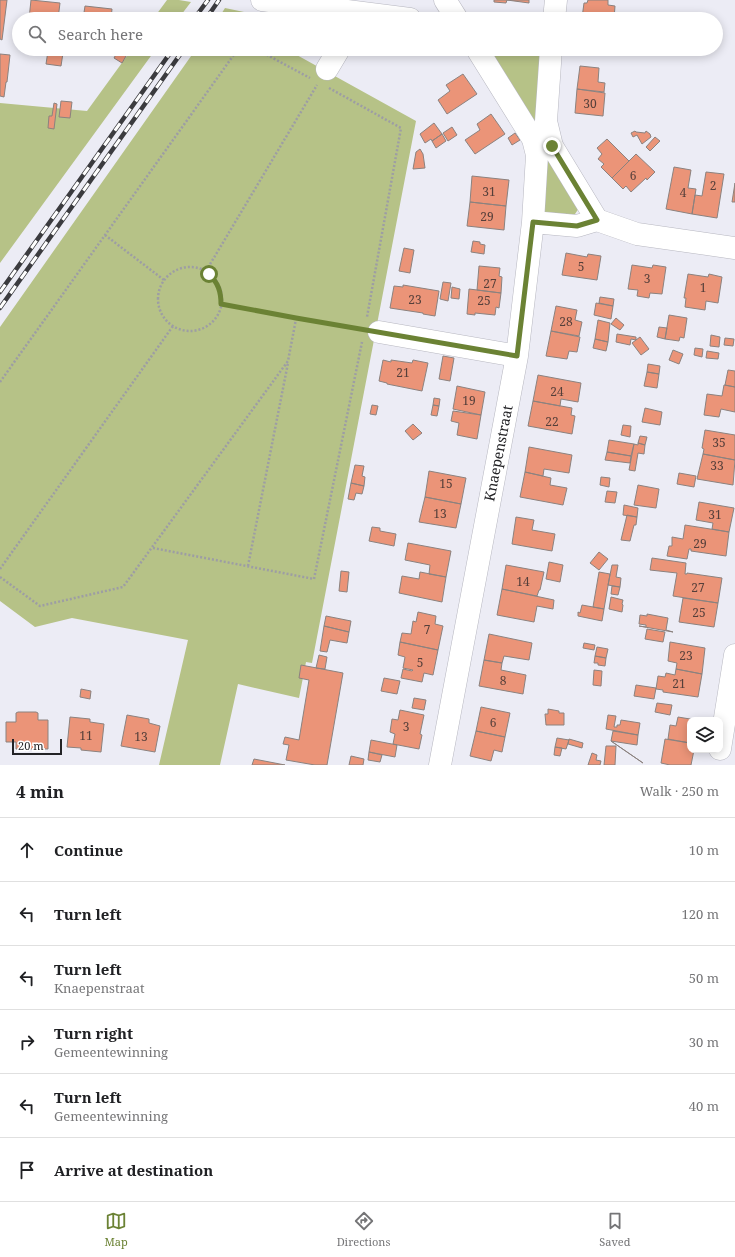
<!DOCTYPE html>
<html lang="en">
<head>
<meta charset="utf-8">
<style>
  body { margin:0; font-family:"Noto Serif",serif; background:#f6f6f6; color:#202124 }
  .controls { position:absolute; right:12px; bottom:12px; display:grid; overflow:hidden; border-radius:8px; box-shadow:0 2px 10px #0003 }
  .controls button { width:36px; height:36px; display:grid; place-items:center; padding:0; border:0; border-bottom:1px solid #e0e0e0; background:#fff; color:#202124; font:20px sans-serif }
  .scale { position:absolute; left:12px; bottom:10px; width:50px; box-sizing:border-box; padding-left:4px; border:2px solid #232326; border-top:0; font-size:11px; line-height:14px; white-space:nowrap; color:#232326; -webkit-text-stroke:3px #fff; paint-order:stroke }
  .stop { position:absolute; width:12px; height:12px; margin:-9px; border:3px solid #6b8234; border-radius:50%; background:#fff }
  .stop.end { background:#6b8234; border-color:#fff; box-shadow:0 1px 4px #0008 }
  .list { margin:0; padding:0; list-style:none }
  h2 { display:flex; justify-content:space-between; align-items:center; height:52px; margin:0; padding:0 16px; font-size:17px }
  h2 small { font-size:13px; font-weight:400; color:#757577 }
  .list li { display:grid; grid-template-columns:26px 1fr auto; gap:12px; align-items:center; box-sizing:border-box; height:64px; padding:0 16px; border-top:1px solid #e0e0e0 }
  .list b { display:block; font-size:15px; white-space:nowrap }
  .list p { margin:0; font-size:13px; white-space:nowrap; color:#757577 }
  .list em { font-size:13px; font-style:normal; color:#757577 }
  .icon { flex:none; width:22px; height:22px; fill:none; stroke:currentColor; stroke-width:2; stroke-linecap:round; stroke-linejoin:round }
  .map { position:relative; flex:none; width:735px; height:765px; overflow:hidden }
  .search { position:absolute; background:#fff; box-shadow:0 2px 10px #0003; left:12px; right:12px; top:12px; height:44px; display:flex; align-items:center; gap:10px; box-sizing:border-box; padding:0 14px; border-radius:22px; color:#757577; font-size:15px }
  .sheet { height:436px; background:#fff }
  nav { display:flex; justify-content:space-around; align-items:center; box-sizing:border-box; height:56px; border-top:1px solid #e0e0e0; background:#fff; font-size:11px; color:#757577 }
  nav a { display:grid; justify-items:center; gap:2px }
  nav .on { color:#6b8234 }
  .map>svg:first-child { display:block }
</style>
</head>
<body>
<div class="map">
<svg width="735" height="765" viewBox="0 0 735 765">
  <rect width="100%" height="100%" fill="#ececf5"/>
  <path fill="#b6c287" d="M 167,0 L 179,0 L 191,2 L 178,19 L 153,19 Z
    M 225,8 L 244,12 L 241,19 L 218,19 Z
    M 132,49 L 156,49 L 0,263 L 0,103 L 87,111 Z
    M 196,49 L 286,49 L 416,121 L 312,663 L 306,662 L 299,698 L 238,684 L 220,765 L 159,765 L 188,640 L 72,618 L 35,627 L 0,601 L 0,327 Z
    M 483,49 L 546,49 L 542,87 L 579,208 L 573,217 L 569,219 L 538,211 L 541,161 Z"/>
  <path fill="#eb9478" stroke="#8b827f" d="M 0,0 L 7,0 L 2,40 L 0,39 Z
    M 31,0 L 60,3 L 58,19 L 29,19 Z
    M 494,0 L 529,0 L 529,3 L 507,0 L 506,3 L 494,2 Z
    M 588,0 L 608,0 L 608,5 L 615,6 L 614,19 L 582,18 L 584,3 L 587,3 Z
    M 85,6 L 112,9 L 111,19 L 83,19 Z
    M 119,49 L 132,49 L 131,52 L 129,51 L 122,63 L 114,58 Z
    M 48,51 L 63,53 L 61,66 L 46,64 Z
    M 0,54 L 10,55 L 7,82 L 6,82 L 4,97 L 0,96 Z
    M 580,66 L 599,68 L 598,82 L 605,83 L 604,92 L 577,89 Z
    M 463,74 L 477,94 L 447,114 L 438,100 L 450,91 L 446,85 Z
    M 577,89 L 605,93 L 603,116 L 575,113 Z
    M 61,101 L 72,102 L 70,118 L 59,117 Z
    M 54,103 L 57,104 L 54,129 L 48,128 L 49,116 L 52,116 Z
    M 491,114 L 505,134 L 475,154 L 465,140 L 480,130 L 477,124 Z
    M 434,123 L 442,134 L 432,141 L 431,139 L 425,143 L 420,134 Z
    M 452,127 L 457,135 L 448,141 L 443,133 Z
    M 635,131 L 636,132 L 645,133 L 646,131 L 650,134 L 651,137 L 642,144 L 637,135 L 633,137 L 631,133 Z
    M 515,133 L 520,140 L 512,145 L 508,138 Z
    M 442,134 L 446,141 L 436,148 L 432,141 Z
    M 655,137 L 660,141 L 650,151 L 646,147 Z
    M 607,139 L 629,161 L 612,178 L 601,167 L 604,164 L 598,159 L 602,154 L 597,148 Z
    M 420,149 L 423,154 L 425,168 L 413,169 L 416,152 Z
    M 636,154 L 655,172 L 647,180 L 646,178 L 631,192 L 626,186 L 623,189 L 612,178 Z
    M 674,167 L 691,170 L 688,188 L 696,189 L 692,214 L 666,209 Z
    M 706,172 L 724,174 L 717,218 L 692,214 L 695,195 L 702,196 Z
    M 472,176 L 509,180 L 506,206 L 470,202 Z
    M 735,183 L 735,202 L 732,202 Z
    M 470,202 L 506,206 L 504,230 L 467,226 Z
    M 473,241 L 480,242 L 480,244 L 485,245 L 484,254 L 471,252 Z
    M 404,248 L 414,250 L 410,273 L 399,271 Z
    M 566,253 L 587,257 L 588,254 L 601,256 L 597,280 L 562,275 Z
    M 632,265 L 652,268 L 653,265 L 666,267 L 662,294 L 650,293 L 649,298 L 637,296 L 638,290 L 628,289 Z
    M 479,266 L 500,268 L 499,276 L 502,277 L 501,293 L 477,290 Z
    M 688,274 L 708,277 L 709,274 L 722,277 L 718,303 L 706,301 L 705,310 L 685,307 L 686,298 L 684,298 Z
    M 443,282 L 451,283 L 448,301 L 440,299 Z
    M 403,285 L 439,291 L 435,316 L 423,314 L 423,313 L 390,308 L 394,286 L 403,287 Z
    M 452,287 L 460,289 L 459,299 L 451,298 Z
    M 469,289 L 501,293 L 499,308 L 496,307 L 495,315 L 475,313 L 475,315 L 467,314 Z
    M 600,297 L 614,299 L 613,306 L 599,303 Z
    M 596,303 L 613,306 L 611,319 L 594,315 Z
    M 556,306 L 577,310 L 575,320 L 582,322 L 579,336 L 551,331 Z
    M 669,315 L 687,318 L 684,338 L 680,337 L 679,341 L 665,339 Z
    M 616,318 L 624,325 L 620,330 L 611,324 Z
    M 598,320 L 610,323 L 608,342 L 595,339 Z
    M 659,327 L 667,328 L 665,339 L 657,337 Z
    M 551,331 L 580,337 L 577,352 L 569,351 L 567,359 L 546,356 Z
    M 617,334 L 636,337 L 636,340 L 631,339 L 630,345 L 616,342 Z
    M 711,335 L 720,337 L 719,347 L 710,346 Z
    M 640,337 L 649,349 L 641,355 L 632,343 Z
    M 725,338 L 734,339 L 733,346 L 724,345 Z
    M 595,339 L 608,342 L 606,351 L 593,348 Z
    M 695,348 L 703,349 L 702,357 L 694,355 Z
    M 673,350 L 683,354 L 679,364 L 669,360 Z
    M 707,351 L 719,353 L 718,359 L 706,358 Z
    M 443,356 L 454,358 L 450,381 L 439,379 Z
    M 383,360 L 391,362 L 391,360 L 412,363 L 413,360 L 428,363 L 422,391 L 387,384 L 387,383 L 379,381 Z
    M 648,364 L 660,366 L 659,374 L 647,372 Z
    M 728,370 L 735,371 L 735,387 L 725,385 Z
    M 647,372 L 659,374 L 657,388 L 644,386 Z
    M 538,375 L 581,383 L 578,402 L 561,399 L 560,406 L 533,401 Z
    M 724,385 L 735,387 L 735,412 L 721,409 L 719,417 L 704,415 L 707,394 L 722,396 Z
    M 457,386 L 485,392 L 481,415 L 453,409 Z
    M 434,398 L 440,399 L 439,406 L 433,405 Z
    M 533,401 L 572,408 L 571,415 L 575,416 L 572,434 L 528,426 Z
    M 372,405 L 378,406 L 376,415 L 370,414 Z
    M 433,405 L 439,406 L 437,416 L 431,415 Z
    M 645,408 L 662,412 L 660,425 L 642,422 Z
    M 453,411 L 481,415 L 477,439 L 457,435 L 459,423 L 451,421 Z
    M 413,424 L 422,433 L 413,440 L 405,431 Z
    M 623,425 L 631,426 L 630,437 L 621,435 Z
    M 705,430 L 735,435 L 735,460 L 703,454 L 704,449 L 702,448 Z
    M 640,436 L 647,437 L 645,445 L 638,443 Z
    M 609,440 L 634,444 L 631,456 L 607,452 Z
    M 638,443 L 645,445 L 644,454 L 638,453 L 635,471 L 629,470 L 634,444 L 638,445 Z
    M 529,447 L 572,455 L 569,473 L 544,469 L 543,476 L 525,472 Z
    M 607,452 L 631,456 L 630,463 L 605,460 Z
    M 703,454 L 735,460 L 733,485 L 697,479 Z
    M 355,465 L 364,466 L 362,476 L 365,477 L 364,486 L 351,483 Z
    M 429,471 L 466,478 L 461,504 L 425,497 Z
    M 525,472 L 551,478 L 550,485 L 567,488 L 563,505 L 520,497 Z
    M 679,473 L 696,476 L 694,487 L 677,484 Z
    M 601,477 L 610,478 L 609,487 L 600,485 Z
    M 351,483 L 364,486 L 362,494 L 356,493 L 354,500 L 348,499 Z
    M 638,485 L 659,489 L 656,508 L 634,505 Z
    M 607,491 L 617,492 L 615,503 L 605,502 Z
    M 425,497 L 461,504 L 456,528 L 419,522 Z
    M 699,502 L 734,508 L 729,532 L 712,529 L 713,523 L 696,520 Z
    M 624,505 L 638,508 L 637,517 L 623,515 Z
    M 627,515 L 637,517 L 636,525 L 634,525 L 630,541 L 621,540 Z
    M 516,517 L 534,520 L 532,530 L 555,534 L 552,551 L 512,544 Z
    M 685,525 L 729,532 L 726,556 L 691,551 L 691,549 L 689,549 L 687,559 L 667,556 L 669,546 L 672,546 L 672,537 L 683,539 Z
    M 372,527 L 380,528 L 380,531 L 396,534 L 394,546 L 369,541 Z
    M 408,543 L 451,551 L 446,577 L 429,574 L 430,565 L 405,560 Z
    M 599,552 L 608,559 L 599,570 L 590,563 Z
    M 652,558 L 686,563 L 685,574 L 687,574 L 687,573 L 722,578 L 718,603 L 673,596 L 677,573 L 650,570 Z
    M 549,562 L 563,565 L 560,582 L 546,579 Z
    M 506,565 L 544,572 L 540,590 L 539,590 L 537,596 L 502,589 Z
    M 612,565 L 618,565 L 616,577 L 621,578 L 620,587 L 608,585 Z
    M 341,571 L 349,572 L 347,592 L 339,591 Z
    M 420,572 L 446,577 L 442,602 L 399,593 L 402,576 L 419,579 Z
    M 599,572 L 610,574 L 604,609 L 593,607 Z
    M 612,586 L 620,587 L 618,595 L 611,594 Z
    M 502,589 L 554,600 L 553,609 L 537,606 L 534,622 L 497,615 Z
    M 611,597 L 623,600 L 622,604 L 623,605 L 622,612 L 609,609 Z
    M 683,598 L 718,603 L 714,627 L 679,622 Z
    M 582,605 L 604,609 L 602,621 L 578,616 L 578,612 L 580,613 Z
    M 418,612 L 436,616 L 435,624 L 443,626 L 438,650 L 400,642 L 402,633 L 411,634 L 413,621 L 416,622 Z
    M 647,614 L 668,618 L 666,630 L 673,632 L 639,626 L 646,627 L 646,625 L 639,624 L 640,615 L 647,616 Z
    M 326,616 L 351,621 L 349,632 L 324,626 Z
    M 324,626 L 349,632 L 347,643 L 330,640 L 327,652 L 320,651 Z
    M 647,629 L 665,632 L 663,642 L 645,639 Z
    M 489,634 L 532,643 L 529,660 L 504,656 L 502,663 L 484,660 Z
    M 400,642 L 438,650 L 433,675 L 424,673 L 422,682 L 401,678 L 403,669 L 412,671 L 413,670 L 403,668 L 405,657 L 398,655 Z
    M 670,642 L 705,648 L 702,674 L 676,669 L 677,663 L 668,661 Z
    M 584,643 L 595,645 L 594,650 L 583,648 Z
    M 597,647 L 608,649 L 606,658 L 595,656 Z
    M 319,655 L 327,657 L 325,669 L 316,668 Z
    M 595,656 L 606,658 L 605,666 L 598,665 L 598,663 L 594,663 Z
    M 484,660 L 502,663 L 501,670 L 526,675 L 523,694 L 479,686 Z
    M 301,665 L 343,673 L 327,765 L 315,765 L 286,760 L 289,745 L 283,744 L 285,737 L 299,740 L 309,680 L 299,678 Z
    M 676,669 L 702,674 L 698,697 L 663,692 L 663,690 L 656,689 L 658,676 L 665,677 L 666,673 L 675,675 Z
    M 594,670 L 602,671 L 601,686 L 593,685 Z
    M 384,678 L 400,681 L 397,694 L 381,691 Z
    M 636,685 L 656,688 L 654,699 L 634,696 Z
    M 81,689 L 91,691 L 90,699 L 80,697 Z
    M 414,698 L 426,700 L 424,710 L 412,708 Z
    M 657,703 L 672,705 L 670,715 L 655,712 Z
    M 481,707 L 510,713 L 505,737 L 476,731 Z
    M 548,709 L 559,711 L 559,713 L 564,713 L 564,725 L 546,725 L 545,714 L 548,714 Z
    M 400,710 L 424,715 L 420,734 L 422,735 L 419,749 L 393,744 L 395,734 L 390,732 L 392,719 L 398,720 Z
    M 18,712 L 36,712 L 38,713 L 38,720 L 48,720 L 48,749 L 16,749 L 16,742 L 6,742 L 6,722 L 16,722 L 16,713 Z
    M 127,715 L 149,719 L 149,723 L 160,726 L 155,752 L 121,746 Z
    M 608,715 L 616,716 L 614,727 L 617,727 L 617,725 L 620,725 L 621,720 L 640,723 L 638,735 L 606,729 Z
    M 70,717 L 90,719 L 90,722 L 104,724 L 101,752 L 81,750 L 81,748 L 67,747 Z
    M 678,717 L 696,720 L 690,720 L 690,743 L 668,739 L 670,725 L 676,726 Z
    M 476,731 L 505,737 L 502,752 L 494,750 L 491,761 L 470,756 Z
    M 613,731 L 638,735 L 637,745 L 611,741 L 643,763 L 611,741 Z
    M 557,738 L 569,740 L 566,749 L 555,747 Z
    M 569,739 L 583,743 L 582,748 L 568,744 Z
    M 665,739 L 690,743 L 690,750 L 694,750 L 691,765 L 670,765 L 661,763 Z
    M 371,740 L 397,745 L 395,757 L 369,752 Z
    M 606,746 L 616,746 L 615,765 L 604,765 Z
    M 555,747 L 562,748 L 560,756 L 554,755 Z
    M 369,752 L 382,755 L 380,762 L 368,760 Z
    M 592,753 L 597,755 L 596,760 L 601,761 L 600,765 L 588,765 Z
    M 351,756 L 364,759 L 363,765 L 349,765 Z
    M 254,759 L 285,765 L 252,765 Z"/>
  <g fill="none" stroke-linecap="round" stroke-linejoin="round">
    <g stroke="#b7b7c0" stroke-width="23">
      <path id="minor" d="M 262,0 L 410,19
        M 445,0 L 457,19
        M 554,19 L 556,0
        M 551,49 L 546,121 L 552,146 L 597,220
        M 327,69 L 339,49
        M 533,222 L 577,226 L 597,220 L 637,234 L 735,248
        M 379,332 L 517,356
        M 720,749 L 735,655
        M 440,765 L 517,356 L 533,222 L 537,155 L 533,139 L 477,49"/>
    </g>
    <path stroke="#9d9da4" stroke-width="2.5" stroke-dasharray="2 2" stroke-linecap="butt" d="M 256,49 L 310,78
      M 329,88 L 401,128 L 367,317
      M 105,235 L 164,280
      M158 299a32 32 0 1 1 64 0a32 32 0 1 1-64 0Z
      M 206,271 L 317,85
      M 221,304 L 361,329
      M 0,382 L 238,49
      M 153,548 L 314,579 L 362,342
      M 248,566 L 288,363
      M 0,569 L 173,326
      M 0,577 L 40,606 L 123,587 L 288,361 L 296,319"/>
    <use href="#minor" stroke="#fff" stroke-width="22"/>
    <g stroke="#3b3b3f" stroke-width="4.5">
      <path id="rail" d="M 194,19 L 208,0
        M 206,19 L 219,0
        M 0,292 L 173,49
        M 0,308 L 184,49"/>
    </g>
    <use href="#rail" stroke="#fff" stroke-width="3" stroke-dasharray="9" stroke-linecap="butt"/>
  </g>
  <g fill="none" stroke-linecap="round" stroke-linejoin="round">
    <path stroke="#6b8234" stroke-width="5" d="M 209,274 C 218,283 221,291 221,304 L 296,318 L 517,356 L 533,222 L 577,226 L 597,220 L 552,146"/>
  </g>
  <g text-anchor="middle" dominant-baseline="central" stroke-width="3.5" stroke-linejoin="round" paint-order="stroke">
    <g font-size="12" fill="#553f3a">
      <text x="590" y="103">30</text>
      <text x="633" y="175">6</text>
      <text x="713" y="185">2</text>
      <text x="489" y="191">31</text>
      <text x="683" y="192">4</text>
      <text x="487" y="216">29</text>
      <text x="581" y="266">5</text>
      <text x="647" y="278">3</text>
      <text x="490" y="283">27</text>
      <text x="703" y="287">1</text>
      <text x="415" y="299">23</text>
      <text x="484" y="300">25</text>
      <text x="566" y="321">28</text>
      <text x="403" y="372">21</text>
      <text x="557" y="391">24</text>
      <text x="469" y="400">19</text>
      <text x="552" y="421">22</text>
      <text x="719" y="442">35</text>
      <text x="717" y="465">33</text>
      <text x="446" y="483">15</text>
      <text x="440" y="513">13</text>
      <text x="715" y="514">31</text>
      <text x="700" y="543">29</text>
      <text x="523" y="581">14</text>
      <text x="698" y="587">27</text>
      <text x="699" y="612">25</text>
      <text x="427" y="629">7</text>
      <text x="686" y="655">23</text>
      <text x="420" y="662">5</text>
      <text x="503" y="680">8</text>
      <text x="679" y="683">21</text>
      <text x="493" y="722">6</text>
      <text x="406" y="726">3</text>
      <text x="86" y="735">11</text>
      <text x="141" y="736">13</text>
    </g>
    <g font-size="14" fill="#232326" stroke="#fff">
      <text transform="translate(498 453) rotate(-79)">Knaepenstraat</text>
    </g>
  </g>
</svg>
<div class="controls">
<button><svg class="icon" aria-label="layers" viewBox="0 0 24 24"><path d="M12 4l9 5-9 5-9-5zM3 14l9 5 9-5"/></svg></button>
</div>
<div class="scale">20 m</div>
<div class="stop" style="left:209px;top:274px"></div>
<div class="stop end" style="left:552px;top:146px"></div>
<div class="search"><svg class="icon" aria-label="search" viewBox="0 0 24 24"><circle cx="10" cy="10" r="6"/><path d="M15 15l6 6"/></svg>Search here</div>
</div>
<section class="sheet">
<h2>4 min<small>Walk · 250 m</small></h2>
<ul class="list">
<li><svg class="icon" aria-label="ahead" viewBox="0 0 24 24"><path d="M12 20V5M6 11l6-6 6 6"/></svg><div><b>Continue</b></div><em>10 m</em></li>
<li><svg class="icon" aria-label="left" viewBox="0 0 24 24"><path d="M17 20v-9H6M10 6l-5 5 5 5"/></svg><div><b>Turn left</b></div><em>120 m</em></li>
<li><svg class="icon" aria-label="left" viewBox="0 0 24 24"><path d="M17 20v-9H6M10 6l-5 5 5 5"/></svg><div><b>Turn left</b><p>Knaepenstraat</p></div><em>50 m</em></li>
<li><svg class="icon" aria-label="right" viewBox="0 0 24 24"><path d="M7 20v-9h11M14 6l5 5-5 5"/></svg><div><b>Turn right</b><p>Gemeentewinning</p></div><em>30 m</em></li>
<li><svg class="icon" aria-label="left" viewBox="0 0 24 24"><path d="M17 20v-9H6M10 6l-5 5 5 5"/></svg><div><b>Turn left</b><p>Gemeentewinning</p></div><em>40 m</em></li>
<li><svg class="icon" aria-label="arrive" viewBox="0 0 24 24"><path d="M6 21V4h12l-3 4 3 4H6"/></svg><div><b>Arrive at destination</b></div></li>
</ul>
</section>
<nav>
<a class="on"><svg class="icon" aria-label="map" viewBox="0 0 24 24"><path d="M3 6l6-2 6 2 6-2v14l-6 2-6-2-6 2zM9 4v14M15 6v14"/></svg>Map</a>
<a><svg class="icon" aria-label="directions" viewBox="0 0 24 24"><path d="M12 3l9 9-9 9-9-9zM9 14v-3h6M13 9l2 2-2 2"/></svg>Directions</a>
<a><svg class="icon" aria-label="saved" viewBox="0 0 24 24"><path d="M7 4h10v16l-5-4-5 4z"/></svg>Saved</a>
</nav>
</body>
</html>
